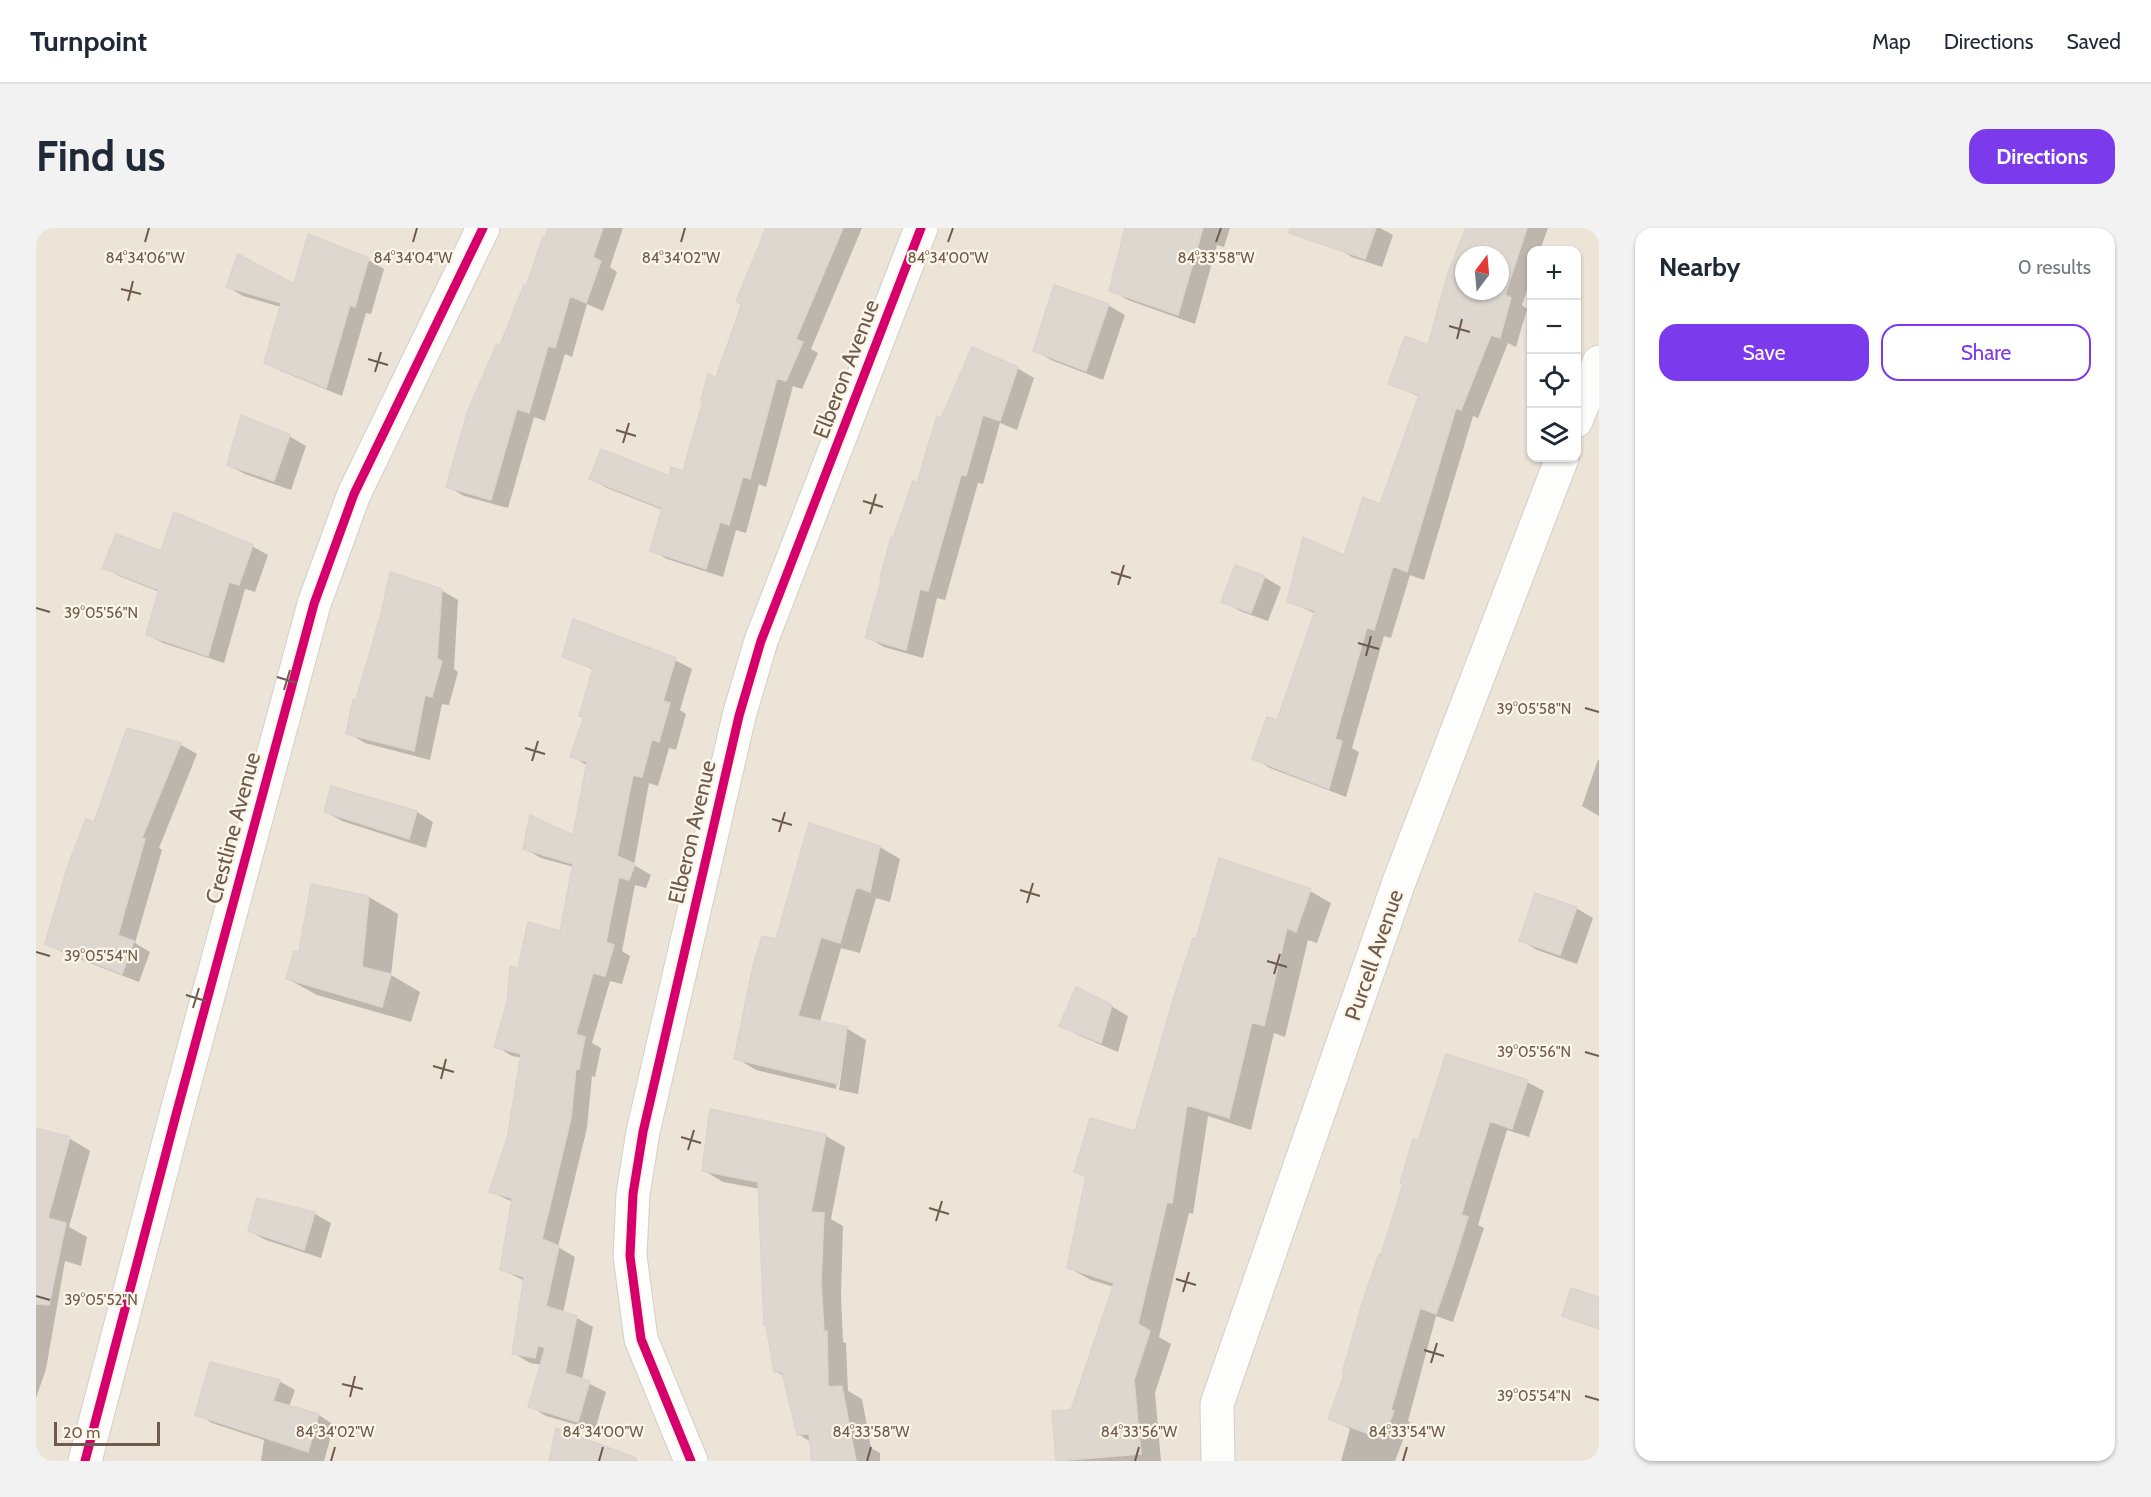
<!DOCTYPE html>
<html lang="en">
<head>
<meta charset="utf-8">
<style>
  body { margin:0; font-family:Cabin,sans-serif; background:#f2f2f3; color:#1f2937 }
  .controls { position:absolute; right:18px; top:18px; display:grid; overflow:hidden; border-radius:12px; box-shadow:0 2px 4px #0004 }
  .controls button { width:54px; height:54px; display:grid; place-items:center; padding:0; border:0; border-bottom:2px solid #e0e1e3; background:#fff; color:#1f2937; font:30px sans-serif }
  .compass { position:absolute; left:1419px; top:18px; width:54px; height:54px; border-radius:50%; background:#fff; box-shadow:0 2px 4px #0004; rotate:16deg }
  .scale { position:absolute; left:18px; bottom:15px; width:106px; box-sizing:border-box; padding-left:6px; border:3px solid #6e5b4d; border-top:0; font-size:16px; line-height:21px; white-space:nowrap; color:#6e5b4d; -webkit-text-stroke:4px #fcf6e9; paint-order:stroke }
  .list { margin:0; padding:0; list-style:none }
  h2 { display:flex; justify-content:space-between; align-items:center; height:78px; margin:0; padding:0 24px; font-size:26px }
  h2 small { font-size:20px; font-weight:400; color:#747a83 }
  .actions { display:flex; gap:12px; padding:18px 24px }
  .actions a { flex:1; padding:14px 0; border:2px solid #7c3aed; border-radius:18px; text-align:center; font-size:21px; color:#7c3aed }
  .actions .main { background:#7c3aed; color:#fff }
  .icon { flex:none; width:33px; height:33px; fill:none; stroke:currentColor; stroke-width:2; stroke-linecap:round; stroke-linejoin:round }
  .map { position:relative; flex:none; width:1563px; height:1233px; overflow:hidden; border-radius:18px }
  header { display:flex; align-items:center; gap:36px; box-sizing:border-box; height:84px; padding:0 30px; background:#fff; border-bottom:2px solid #e0e1e3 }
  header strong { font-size:28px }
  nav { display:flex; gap:33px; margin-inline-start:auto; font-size:21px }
  .intro { display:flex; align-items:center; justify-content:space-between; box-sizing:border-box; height:144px; padding:0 36px }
  h1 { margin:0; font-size:42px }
  .button { padding:15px 27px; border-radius:18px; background:#7c3aed; color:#fff; font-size:21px; font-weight:700 }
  main { display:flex; gap:36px; padding:0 36px }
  aside { flex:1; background:#fff; border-radius:18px; box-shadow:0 2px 4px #0004 }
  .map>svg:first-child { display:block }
</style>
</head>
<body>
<header>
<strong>Turnpoint</strong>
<nav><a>Map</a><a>Directions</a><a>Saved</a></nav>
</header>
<div class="intro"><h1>Find us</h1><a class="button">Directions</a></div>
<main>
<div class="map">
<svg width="1563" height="1233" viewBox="0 0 1563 1233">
  <rect width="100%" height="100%" fill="#f4f1e9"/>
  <path fill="#ece4d7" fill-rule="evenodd" d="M 0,0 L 1563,0 L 1563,1233 L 0,1233 ZM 1496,22 L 1540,22 L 1540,230 L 1496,230 ZM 1428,27 L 1464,27 L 1464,63 L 1428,63 Z"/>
  <path fill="#0003" fill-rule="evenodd" d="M 514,0 L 587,0 L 574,39 L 581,44 L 567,83 L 551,76 L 536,129 L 529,126 L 509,193 L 498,189 L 472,280 L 428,268 L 411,258 L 465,119 L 491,60 Z
    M 731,0 L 826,0 L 775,121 L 782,125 L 766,161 L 757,158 L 730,259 L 723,256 L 710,305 L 700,302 L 687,349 L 631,331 L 615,322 L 627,282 L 571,260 L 555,251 L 634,250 L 648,245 Z
    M 1089,0 L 1194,0 L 1188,19 L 1181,17 L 1159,96 L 1092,72 L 1075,62 Z
    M 1306,0 L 1344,0 L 1357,7 L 1346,39 L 1316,29 L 1299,19 Z
    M 1432,0 L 1512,0 L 1504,22 L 1496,22 L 1496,48 L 1486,77 L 1491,81 L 1480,119 L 1472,115 L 1442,190 L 1437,188 L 1388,352 L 1374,347 L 1355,410 L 1348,408 L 1316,520 L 1323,524 L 1310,569 L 1234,540 L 1218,531 L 1242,494 L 1280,386 L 1253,373 L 1309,329 L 1345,278 L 1384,169 L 1354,155 L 1393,119 ZM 1428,27 L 1464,27 L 1464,63 L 1428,63 Z
    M 332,32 L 348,41 L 335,86 L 330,85 L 306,168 L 245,143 L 229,134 L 245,79 L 207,68 L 192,59 L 259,58 Z
    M 1072,77 L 1089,87 L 1067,152 L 1015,132 L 999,122 Z
    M 981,140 L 998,150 L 981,202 L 964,195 L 947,256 L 942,255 L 909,372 L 901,370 L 887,430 L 848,419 L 831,409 L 858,312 L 882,257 L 906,192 Z
    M 253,208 L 270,218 L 255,262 L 209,246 L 192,237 Z
    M 216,318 L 232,327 L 219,364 L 209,361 L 188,435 L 127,415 L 112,407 L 124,364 L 83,348 L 68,340 L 126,325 Z
    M 1228,349 L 1245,359 L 1232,393 L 1204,383 L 1187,373 Z
    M 405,362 L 422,372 L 418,441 L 422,444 L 413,477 L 406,476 L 394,532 L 329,515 L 312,505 L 321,474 Z
    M 528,428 L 639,432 L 656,441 L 644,482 L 650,486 L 640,522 L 633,520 L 622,558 L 613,555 L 598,637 L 615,647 L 610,660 L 599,657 L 586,723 L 594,728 L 586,756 L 574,753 L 556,815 L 565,820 L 559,849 L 556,848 L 551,900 L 522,1019 L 539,1029 L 527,1085 L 541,1090 L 557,1099 L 546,1152 L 570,1164 L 559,1202 L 510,1188 L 494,1178 L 506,1137 L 494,1135 L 477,1125 L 489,1053 L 466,1042 L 477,974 L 455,964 L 473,911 L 486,830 L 476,828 L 460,818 L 483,742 L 525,704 L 538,639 L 505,630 L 488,620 L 538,610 L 552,538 L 536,528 L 550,490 L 558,442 Z
    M 92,501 L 145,517 L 161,526 L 123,620 L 126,622 L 99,715 L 114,724 L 103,754 L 28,725 L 11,716 L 59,596 Z
    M 1562,532 L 1563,532 L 1563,588 L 1546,578 Z
    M 296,560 L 381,584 L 397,594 L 390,620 L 306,593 L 290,584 Z
    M 774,597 L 844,619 L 864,631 L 854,674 L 840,670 L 824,725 L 805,720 L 784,794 L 810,800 L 830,812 L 822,866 L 803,862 L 811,804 L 808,804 L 800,861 L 720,842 L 700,830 L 741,713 Z
    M 1274,663 L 1295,675 L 1281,715 L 1272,712 L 1249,809 L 1238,805 L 1215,902 L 1172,888 L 1157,986 L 1153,985 L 1123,1109 L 1135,1116 L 1119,1165 L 1125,1233 L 1024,1233 L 1022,1232 L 1036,1183 L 1078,1059 L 1055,1052 L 1033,1040 L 1051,950 L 1040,943 L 1100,904 Z
    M 333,669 L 362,686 L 355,747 L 384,764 L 375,794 L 281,767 L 252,751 Z
    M 1540,680 L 1557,690 L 1541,736 L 1501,722 L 1484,712 Z
    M 1075,778 L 1092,788 L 1082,824 L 1042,807 L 1025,797 Z
    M 1491,854 L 1508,863 L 1493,909 L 1471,902 L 1442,997 L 1448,1000 L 1417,1094 L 1400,1088 L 1372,1193 L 1374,1194 L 1359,1233 L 1305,1233 L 1314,1201 L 1294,1190 L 1310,1147 L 1383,914 Z
    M 0,901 L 33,910 L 54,923 L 33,999 L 51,1009 L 45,1038 L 29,1033 L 10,1141 L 0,1170 Z
    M 790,908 L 809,919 L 795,991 L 807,998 L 805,1068 L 807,1114 L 810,1115 L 812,1163 L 826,1171 L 835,1220 L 844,1225 L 844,1233 L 777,1233 L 775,1214 L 762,1206 L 748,1148 L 739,1143 L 732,1098 L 729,1097 L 724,961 L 687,954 L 667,942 Z
    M 222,972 L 279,986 L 295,995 L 285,1030 L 230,1012 L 213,1003 Z
    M 243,1153 L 259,1162 L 253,1179 L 283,1187 L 298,1197 L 288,1233 L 225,1233 L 228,1212 L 176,1195 L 161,1186 Z"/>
  <path fill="#ddd7cf" stroke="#dcd4cc" stroke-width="1.5" fill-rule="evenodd" d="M 512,0 L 567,0 L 557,29 L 565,33 L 550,75 L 534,68 L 519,120 L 512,118 L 493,185 L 481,181 L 455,272 L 410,259 L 432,182 L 461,116 L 464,117 L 488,57 L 490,58 L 507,9 L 509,10 Z
    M 730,0 L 807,0 L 760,111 L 767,114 L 750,153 L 741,150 L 714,251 L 707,248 L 693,297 L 684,294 L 670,341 L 614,323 L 626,280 L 553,251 L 565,221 L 633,248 L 635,239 L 647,243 L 667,173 L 665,172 L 672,146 L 680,149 L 706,76 L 700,74 Z
    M 1089,0 L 1167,0 L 1142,87 L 1073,63 Z
    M 1254,0 L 1340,0 L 1329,31 L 1253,5 Z
    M 1430,0 L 1491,0 L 1469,67 L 1475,70 L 1464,110 L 1455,107 L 1425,182 L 1420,180 L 1371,344 L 1357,338 L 1338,402 L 1331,399 L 1299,511 L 1306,513 L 1293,561 L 1216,531 L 1231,489 L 1241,492 L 1279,383 L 1251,374 L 1267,309 L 1308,327 L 1327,269 L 1344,276 L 1383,167 L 1352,156 L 1369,108 L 1392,117 L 1413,42 ZM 1428,27 L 1464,27 L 1464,63 L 1428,63 Z
    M 272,6 L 333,30 L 319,79 L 314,77 L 290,160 L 228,135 L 245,75 L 190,59 L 202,26 L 258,56 Z
    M 1018,57 L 1073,76 L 1050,143 L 997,123 Z
    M 936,119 L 982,139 L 964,193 L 947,187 L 930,248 L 925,247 L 892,363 L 884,361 L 870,422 L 829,410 L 846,350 L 844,350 L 855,309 L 857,310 L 877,253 L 881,255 L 901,188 L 905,190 Z
    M 205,187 L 254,207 L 238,253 L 191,237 Z
    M 138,284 L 217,317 L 203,357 L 193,354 L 172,428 L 110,407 L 123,362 L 66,340 L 80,306 L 125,323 Z
    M 1199,337 L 1229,348 L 1215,385 L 1185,374 Z
    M 354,344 L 406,361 L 401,431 L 406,433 L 396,469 L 389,467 L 378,523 L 310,506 L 317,472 L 320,472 L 346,382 Z
    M 537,391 L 640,430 L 627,473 L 634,475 L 623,514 L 616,511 L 606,549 L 597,547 L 581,628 L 599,636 L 593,652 L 583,649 L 570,714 L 578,717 L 569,748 L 557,745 L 540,806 L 549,809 L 543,841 L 540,840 L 535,890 L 506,1011 L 523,1018 L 510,1078 L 541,1088 L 529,1145 L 554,1153 L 542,1194 L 492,1179 L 509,1120 L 502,1117 L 499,1130 L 476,1126 L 488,1049 L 464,1042 L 476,970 L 453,964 L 471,911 L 485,826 L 458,819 L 471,774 L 474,738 L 482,740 L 492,694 L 524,703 L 537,636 L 487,621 L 494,587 L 537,607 L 551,534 L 534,529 L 548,489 L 543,488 L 557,440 L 526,429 Z
    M 91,500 L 145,515 L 106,610 L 109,611 L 82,707 L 98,713 L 86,746 L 9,716 L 32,637 L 50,591 L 58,594 Z
    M 295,558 L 381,583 L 373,611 L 288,584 Z
    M 773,595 L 844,618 L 834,664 L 820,659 L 804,715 L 785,709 L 762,788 L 811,799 L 802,856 L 698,831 L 716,742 L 726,708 L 740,711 Z
    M 1183,630 L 1275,661 L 1260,704 L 1251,700 L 1228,798 L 1216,794 L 1193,890 L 1151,877 L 1136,975 L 1131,974 L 1102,1096 L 1114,1103 L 1098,1152 L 1105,1226 L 1020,1233 L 1016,1183 L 1035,1182 L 1078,1055 L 1031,1040 L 1050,948 L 1038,944 L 1054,890 L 1099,903 L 1138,769 L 1157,710 L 1160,711 Z
    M 275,656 L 333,668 L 326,739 L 355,746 L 346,779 L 250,751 L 258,723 L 263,724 Z
    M 1499,665 L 1541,679 L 1524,727 L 1483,713 Z
    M 1040,759 L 1076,777 L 1065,815 L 1023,798 Z
    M 1410,826 L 1492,852 L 1476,901 L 1454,893 L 1425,987 L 1432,989 L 1418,1034 L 1400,1086 L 1384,1080 L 1355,1182 L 1358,1183 L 1347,1211 L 1292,1191 L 1308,1147 L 1306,1146 L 1326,1076 L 1343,1026 L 1345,1027 L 1367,956 L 1364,955 L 1377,911 L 1382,913 Z
    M 674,881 L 790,906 L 775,984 L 788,985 L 785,1055 L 788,1103 L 791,1103 L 792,1159 L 806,1158 L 820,1233 L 776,1233 L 773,1206 L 761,1207 L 746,1144 L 738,1144 L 730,1097 L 728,1097 L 722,954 L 666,943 Z
    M 0,900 L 34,909 L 12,990 L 30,995 L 13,1077 L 0,1076 Z
    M 221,970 L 279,984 L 268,1022 L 212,1003 Z
    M 1535,1060 L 1563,1069 L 1563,1101 L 1526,1088 Z
    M 174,1134 L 244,1152 L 237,1173 L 283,1186 L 272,1224 L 159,1187 Z
    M 520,1200 L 600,1230 L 600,1233 L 513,1233 Z"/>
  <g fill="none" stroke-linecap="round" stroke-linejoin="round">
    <g stroke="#d3cec7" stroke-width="35">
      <path id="minor" d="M 1540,193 L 1563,134
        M 49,1233 L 141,883 L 278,376 L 318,266 L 447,0
        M 1182,1233 L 1181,1176 L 1363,654 L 1526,230"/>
    </g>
    <g stroke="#d3cec7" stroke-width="35">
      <path id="tertiary" d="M 655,1233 L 605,1111 L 594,1028 L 597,966 L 607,904 L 703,488 L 725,413 L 885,0"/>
    </g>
    <use href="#minor" stroke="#fdfdfc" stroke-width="33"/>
    <use href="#tertiary" stroke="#fdfdfc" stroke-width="33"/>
    <g stroke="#fcf6e9" stroke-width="13">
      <path id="cycleway" d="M 49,1233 L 141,883 L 278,376 L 318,266 L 447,0
        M 655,1233 L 605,1111 L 594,1028 L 597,966 L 607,904 L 703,488 L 725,413 L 885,0"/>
    </g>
    <use href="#cycleway" stroke="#d6006c" stroke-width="9"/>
  </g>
  <path fill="none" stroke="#6e5b4d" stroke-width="2" d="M 109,14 L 113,0M 377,14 L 381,0M 645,14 L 649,0M 912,14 L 917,0M 1180,14 L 1185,0M 85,61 L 105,66M 92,73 L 97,53M 1413,98 L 1434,104M 1421,111 L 1426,91M 332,131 L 352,137M 339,144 L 345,124M 580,202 L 600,208M 587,215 L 593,195M 827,273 L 847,279M 834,286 L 840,266M 1075,344 L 1095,350M 1082,357 L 1088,337M 0,380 L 14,384M 1322,415 L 1343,421M 1330,428 L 1335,408M 241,449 L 261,455M 248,462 L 254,442M 1549,480 L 1563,484M 489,520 L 509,526M 496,533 L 502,513M 736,591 L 756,597M 743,604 L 749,584M 984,662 L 1004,668M 991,675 L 997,655M 0,724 L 14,728M 1231,733 L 1251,739M 1238,746 L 1244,726M 150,767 L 170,773M 157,780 L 163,760M 1549,824 L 1563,828M 397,838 L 418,844M 405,851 L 410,831M 645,909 L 665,915M 652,922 L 658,902M 893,980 L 913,986M 900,993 L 906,973M 1140,1051 L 1160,1057M 1147,1064 L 1153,1044M 0,1068 L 14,1072M 1388,1122 L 1408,1128M 1395,1135 L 1401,1115M 306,1156 L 327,1161M 1549,1168 L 1563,1172M 314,1169 L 319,1148M 295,1233 L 299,1219M 563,1233 L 567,1219M 831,1233 L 835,1219M 1099,1233 L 1103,1219M 1367,1233 L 1371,1219"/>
  <g text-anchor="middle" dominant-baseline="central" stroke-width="4.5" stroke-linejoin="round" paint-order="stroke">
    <g font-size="22" fill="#6e5b4d" stroke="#fcf6e9">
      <text transform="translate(810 141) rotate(-69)">Elberon Avenue</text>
      <text transform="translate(197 600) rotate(-75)">Crestline Avenue</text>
      <text transform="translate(656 604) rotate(-77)">Elberon Avenue</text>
      <text transform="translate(1338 727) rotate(-71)">Purcell Avenue</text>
    </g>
  </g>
  <g font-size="15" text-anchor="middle" fill="#6e5b4d" stroke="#fcf6e9" stroke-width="4.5" stroke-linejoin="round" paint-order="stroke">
    <text x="109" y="35">84°34'06"W</text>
    <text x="377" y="35">84°34'04"W</text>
    <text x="645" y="35">84°34'02"W</text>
    <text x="912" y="35">84°34'00"W</text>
    <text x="1180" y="35">84°33'58"W</text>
    <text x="65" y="390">39°05'56"N</text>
    <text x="1498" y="486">39°05'58"N</text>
    <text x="65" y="733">39°05'54"N</text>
    <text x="1498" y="829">39°05'56"N</text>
    <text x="65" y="1077">39°05'52"N</text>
    <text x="1498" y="1173">39°05'54"N</text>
    <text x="299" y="1209">84°34'02"W</text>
    <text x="567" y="1209">84°34'00"W</text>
    <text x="835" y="1209">84°33'58"W</text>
    <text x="1103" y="1209">84°33'56"W</text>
    <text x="1371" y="1209">84°33'54"W</text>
  </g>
</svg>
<div class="controls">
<button>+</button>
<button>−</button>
<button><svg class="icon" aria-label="locate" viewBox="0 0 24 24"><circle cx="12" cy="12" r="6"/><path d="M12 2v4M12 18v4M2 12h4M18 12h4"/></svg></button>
<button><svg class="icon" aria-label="layers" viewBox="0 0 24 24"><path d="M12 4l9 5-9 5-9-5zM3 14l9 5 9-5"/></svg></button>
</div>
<svg class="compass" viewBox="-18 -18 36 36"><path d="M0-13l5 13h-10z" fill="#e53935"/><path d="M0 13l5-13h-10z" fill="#747a83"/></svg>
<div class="scale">20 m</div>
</div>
<aside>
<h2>Nearby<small>0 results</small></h2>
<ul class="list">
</ul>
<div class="actions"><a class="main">Save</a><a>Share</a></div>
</aside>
</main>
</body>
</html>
